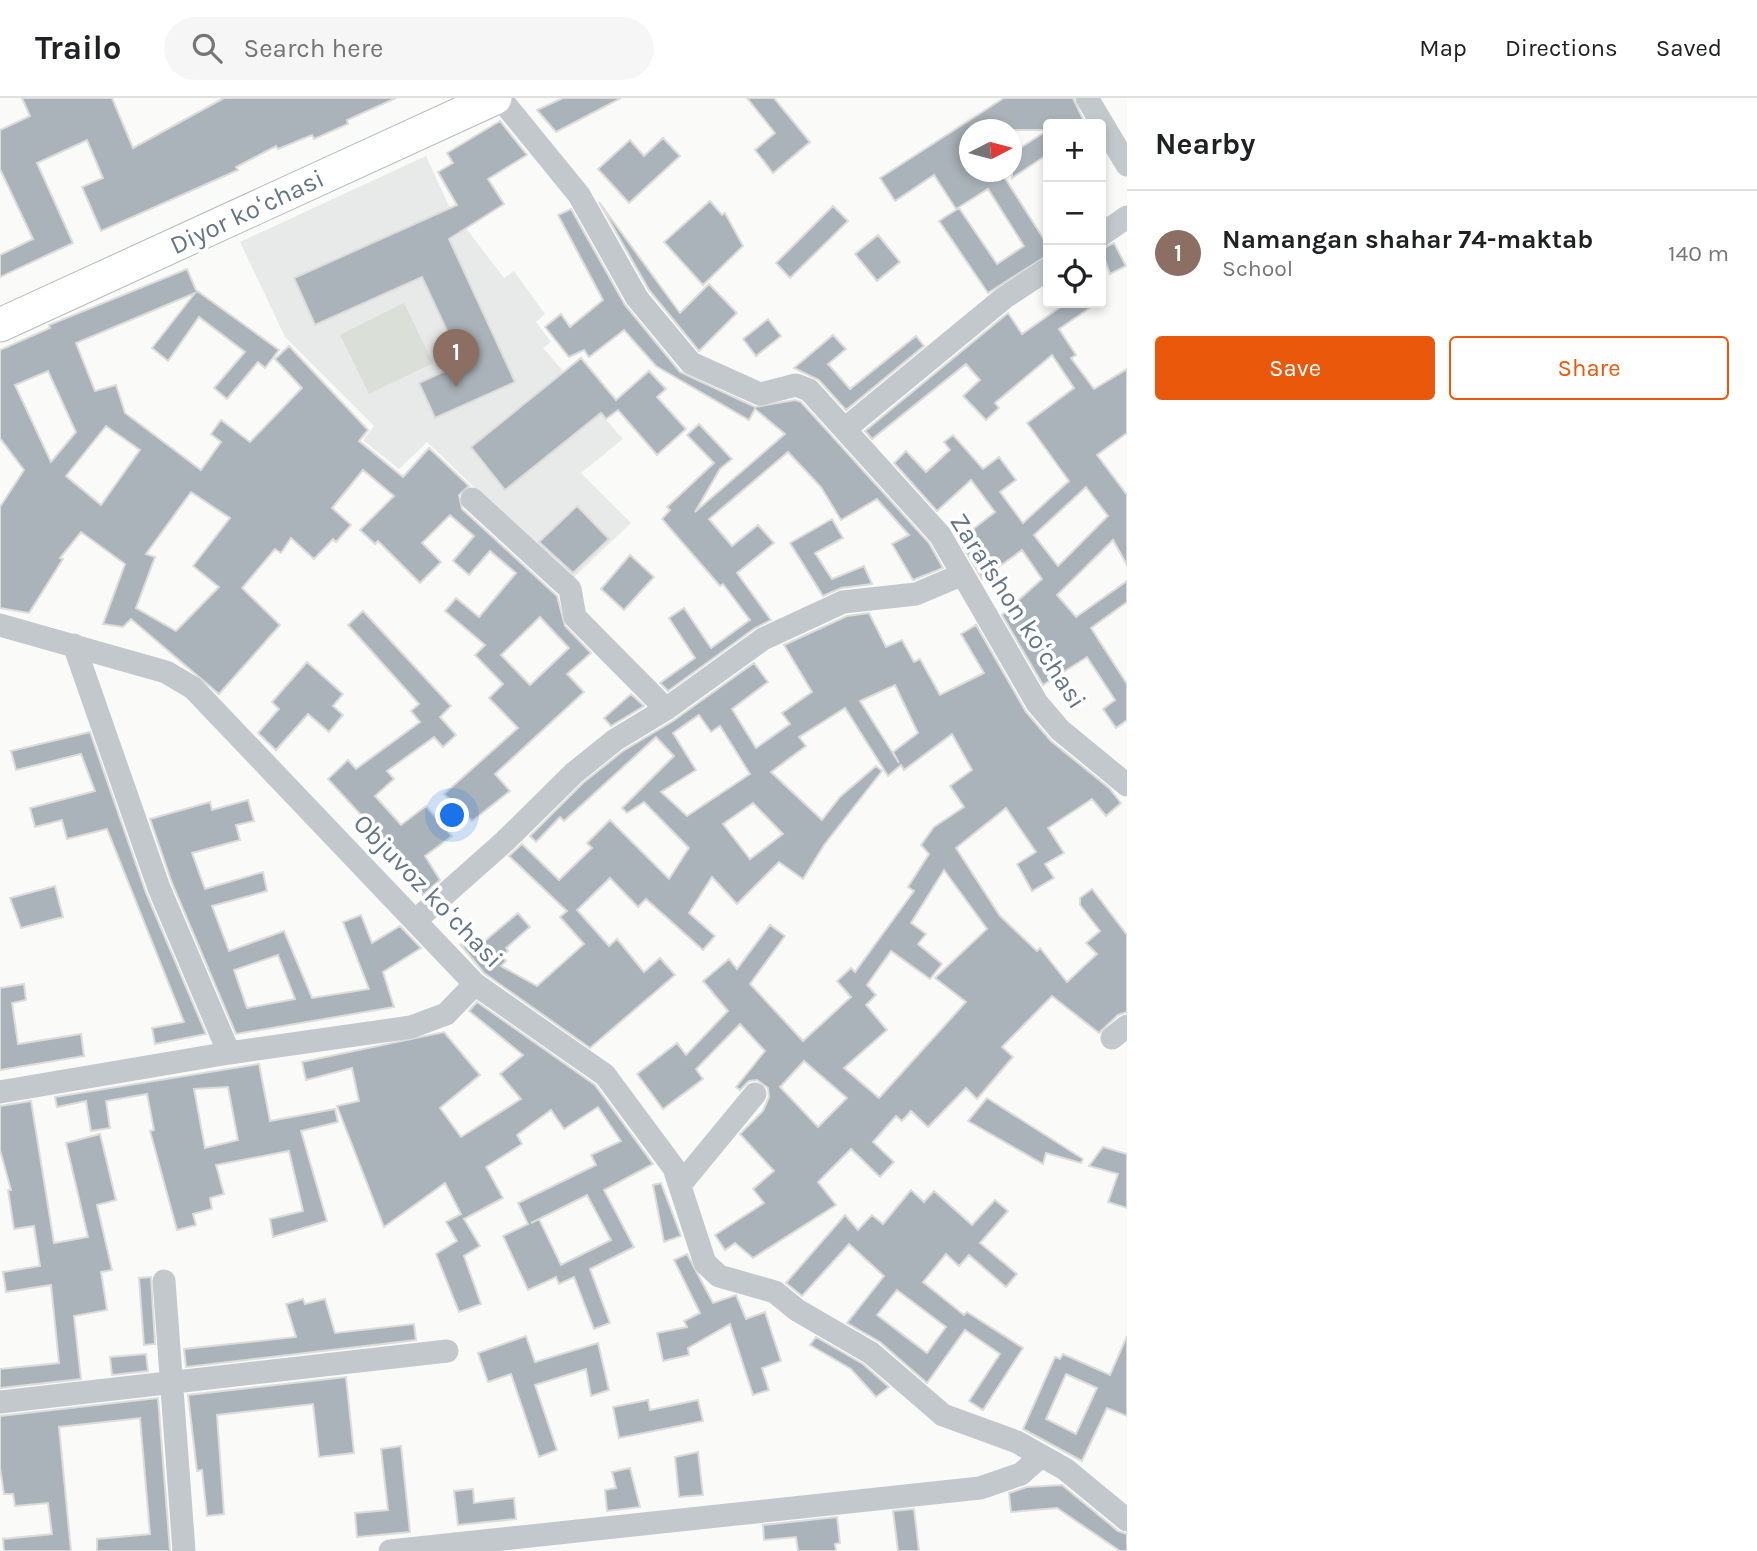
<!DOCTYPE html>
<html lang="en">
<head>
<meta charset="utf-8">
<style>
  body { margin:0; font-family:Karla,sans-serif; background:#f6f6f6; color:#202124 }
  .controls { position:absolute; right:21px; top:21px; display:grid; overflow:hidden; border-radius:7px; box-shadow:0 4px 10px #0003 }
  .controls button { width:63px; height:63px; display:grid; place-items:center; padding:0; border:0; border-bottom:2px solid #e0e0e0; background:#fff; color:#202124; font:35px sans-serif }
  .compass { position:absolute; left:959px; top:21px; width:63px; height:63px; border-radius:50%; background:#fff; box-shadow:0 4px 10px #0003; rotate:84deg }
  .you { position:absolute; left:453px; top:718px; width:24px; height:24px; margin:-18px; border:5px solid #fff; border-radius:50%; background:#1a73e8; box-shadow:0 0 0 10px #1a73e833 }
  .badge { display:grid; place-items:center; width:46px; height:46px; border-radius:50%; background:#ea580c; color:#fff; font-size:23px; font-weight:700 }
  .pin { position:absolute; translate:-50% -58px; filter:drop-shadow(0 2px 4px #0008) }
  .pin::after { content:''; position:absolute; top:37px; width:24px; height:21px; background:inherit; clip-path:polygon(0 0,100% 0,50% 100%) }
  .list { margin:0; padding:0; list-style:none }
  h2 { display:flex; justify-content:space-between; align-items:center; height:91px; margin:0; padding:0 28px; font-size:30px }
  h2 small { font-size:23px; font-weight:400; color:#757577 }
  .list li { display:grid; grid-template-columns:46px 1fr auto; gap:21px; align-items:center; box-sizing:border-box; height:126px; padding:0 28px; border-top:2px solid #e0e0e0 }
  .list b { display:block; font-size:26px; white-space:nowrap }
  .list p { margin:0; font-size:23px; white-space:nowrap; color:#757577 }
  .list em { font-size:23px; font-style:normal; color:#757577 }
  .actions { display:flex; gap:14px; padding:21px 28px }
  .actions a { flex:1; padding:16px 0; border:2px solid #ea580c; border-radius:7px; text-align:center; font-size:24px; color:#ea580c }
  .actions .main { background:#ea580c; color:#fff }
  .icon { flex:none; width:38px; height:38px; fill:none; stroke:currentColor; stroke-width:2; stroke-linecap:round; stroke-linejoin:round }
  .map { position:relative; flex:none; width:1127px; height:1453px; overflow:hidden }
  header { display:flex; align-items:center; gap:42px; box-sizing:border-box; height:98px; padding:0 35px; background:#fff; border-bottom:2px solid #e0e0e0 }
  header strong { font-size:33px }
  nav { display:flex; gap:38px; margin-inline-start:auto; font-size:24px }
  .search { width:490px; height:63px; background:#f6f6f6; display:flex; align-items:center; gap:18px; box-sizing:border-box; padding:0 24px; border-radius:38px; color:#757577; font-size:26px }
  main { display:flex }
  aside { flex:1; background:#fff }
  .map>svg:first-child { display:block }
</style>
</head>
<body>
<header>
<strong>Trailo</strong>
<div class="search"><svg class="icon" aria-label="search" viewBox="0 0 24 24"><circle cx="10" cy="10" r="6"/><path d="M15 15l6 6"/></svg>Search here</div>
<nav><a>Map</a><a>Directions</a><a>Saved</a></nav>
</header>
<main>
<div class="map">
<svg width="1127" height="1453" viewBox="0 0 1127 1453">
  <rect width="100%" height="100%" fill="#fafaf8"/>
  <path fill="#e8e9e9" d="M 426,58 L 449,108 L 504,180 L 514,173 L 545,216 L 536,224 L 551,244 L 543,250 L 623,341 L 581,375 L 631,425 L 571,482 L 427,344 L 399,371 L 363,342 L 374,328 L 285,239 L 240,144 Z"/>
  <path fill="#dadfd7" d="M 404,205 L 433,265 L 369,296 L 340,237 Z"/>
  <path fill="#aab3b9" stroke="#dcdcda" stroke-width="2" fill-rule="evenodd" d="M 22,0 L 112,0 L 133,50 L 224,0 L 396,0 L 347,22 L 348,26 L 314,41 L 312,37 L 278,51 L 276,48 L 236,69 L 238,72 L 101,133 L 82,89 L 103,80 L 87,42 L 37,65 L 73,145 L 0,179 L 0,157 L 33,141 L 0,71 L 0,32 L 30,18 Z
    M 563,0 L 621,0 L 556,34 L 537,12 Z
    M 747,0 L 774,0 L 810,44 L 773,75 L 755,52 L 775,35 Z
    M 1004,0 L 1073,0 L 1083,21 L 1075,26 L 1048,26 L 1048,32 L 970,32 L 970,74 L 1012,74 L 1012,55 L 1048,32 L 1048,56 L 1012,80 L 1012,76 L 1005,80 L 1048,148 L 1048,157 L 988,195 L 939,123 L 959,110 L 997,166 L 1024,148 L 988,91 L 956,111 L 934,77 L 895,103 L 880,80 Z
    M 500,23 L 527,57 L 488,81 L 504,106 L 449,141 L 515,284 L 435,320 L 419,285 L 462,265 L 422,179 L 315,227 L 294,180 L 457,107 L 438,74 L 453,65 L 447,55 Z
    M 663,40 L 680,58 L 629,105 L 598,71 L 630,42 L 644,58 Z
    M 710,103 L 722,117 L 725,115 L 743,148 L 703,187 L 664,144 Z
    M 599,104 L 680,215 L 709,186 L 737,215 L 699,253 L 649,192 Z
    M 833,108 L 848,123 L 790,180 L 776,165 Z
    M 571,111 L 625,207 L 680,274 L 755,309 L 795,302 L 801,304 L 929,445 L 943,470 L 913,482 L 892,446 L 909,437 L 877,401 L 841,422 L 821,389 L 788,354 L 709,421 L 732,448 L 758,427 L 774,445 L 737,475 L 771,522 L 755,530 L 668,593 L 660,585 L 695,560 L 669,520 L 684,510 L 711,550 L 750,522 L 723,486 L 720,488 L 662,421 L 670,412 L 667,409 L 714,365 L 687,337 L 699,326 L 732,361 L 720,371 L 695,414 L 785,336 L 755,311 L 749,322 L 656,268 L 624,232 L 589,259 L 584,252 L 569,259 L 545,229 L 561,216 L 570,229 L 603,202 L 558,117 Z
    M 878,137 L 900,164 L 877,183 L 855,156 Z
    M 1114,145 L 1126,168 L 1110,176 L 1101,151 Z
    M 187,171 L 196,192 L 279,252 L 265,270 L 258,264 L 227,301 L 214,290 L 245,254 L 199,219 L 168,263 L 152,250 L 195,195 L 76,245 L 95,293 L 116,287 L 125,315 L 201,372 L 221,344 L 211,336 L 221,322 L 250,344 L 302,290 L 275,261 L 289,248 L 368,332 L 359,343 L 403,379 L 429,350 L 469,388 L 459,397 L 462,411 L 557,498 L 565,528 L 591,555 L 567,576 L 584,594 L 495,676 L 510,693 L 472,723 L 444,696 L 518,630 L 489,600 L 503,586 L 475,557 L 485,547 L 445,513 L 456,500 L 479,519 L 516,475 L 490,453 L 469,477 L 453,463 L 474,438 L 450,417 L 422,445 L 441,464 L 420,485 L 378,443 L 375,446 L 360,432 L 394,398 L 363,372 L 332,410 L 351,427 L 336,444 L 333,441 L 314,461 L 291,440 L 281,455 L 275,451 L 242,490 L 280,527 L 219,596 L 131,521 L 123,529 L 103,526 L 125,466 L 81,434 L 60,460 L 63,461 L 29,515 L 0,510 L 0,409 L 24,372 L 0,340 L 0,252 L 50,230 L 49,227 ZM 48,273 L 76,334 L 51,364 L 15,287 ZM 106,328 L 140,352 L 101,407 L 66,378 ZM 191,394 L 230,420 L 193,468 L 219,489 L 176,533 L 136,510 L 155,459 L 146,456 ZM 540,519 L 569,550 L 530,587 L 501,557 Z
    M 1066,205 L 1097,205 L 1059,231 L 1076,257 L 1071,260 L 1094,291 L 1127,271 L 1127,335 L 1097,357 L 1127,397 L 1127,467 L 1113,442 L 1057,497 L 1076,519 L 1127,483 L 1127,504 L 1091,530 L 1127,586 L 1127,622 L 1116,630 L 1103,611 L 1115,602 L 1087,559 L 1043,587 L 1002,517 L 1042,481 L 1022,452 L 982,481 L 959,442 L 995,414 L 971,382 L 937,413 L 894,365 L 906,353 L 926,374 L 950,352 L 944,344 L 953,337 L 983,371 L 999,359 L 1016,382 L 1000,394 L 1023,425 L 1069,383 L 1027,325 L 1074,290 L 1052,257 L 995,305 L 999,310 L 986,322 L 963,298 L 980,282 L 966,266 L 872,341 L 865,333 L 1008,215 L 1022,236 ZM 1086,389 L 1108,418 L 1058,468 L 1034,437 Z
    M 768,221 L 781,238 L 756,258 L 743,241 Z
    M 833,237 L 846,251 L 828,266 L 850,291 L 916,238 L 924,248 L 846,312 L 819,282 L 794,270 Z
    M 581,260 L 616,302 L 649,273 L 666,291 L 657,299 L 686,331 L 657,357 L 618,312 L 606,321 L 601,315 L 505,392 L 471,349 Z
    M 577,408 L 609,441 L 573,475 L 539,444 Z
    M 832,421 L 843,440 L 815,455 L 832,481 L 864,468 L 872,486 L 841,490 L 823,498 L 790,445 Z
    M 630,457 L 654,479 L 624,512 L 601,491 Z
    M 363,513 L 451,608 L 440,619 L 456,637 L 443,649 L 434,639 L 387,673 L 394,681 L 375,698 L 401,727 L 426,708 L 452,738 L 425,758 L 440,782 L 423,797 L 396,755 L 328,681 L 348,662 L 356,671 L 420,624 L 411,613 L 419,606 L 348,527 Z
    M 869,515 L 886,549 L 902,542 L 914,564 L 920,561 L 940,597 L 984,575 L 961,536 L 976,527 L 1026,614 L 1051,643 L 1109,690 L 1121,705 L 1106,718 L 1092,701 L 1048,730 L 1064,755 L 1045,766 L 1054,780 L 1032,793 L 1017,766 L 1036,754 L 1006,710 L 956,750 L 1000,818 L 1037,853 L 1040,850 L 1067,884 L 1097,856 L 1086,845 L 1100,833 L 1080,807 L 1080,800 L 1092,791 L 1127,837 L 1127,914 L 1118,917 L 1099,935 L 1052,898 L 1002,949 L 1013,959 L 977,1001 L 966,990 L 928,1029 L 911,1013 L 902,1023 L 896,1018 L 873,1044 L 894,1064 L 880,1079 L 851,1051 L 818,1084 L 836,1107 L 753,1160 L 735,1145 L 725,1152 L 715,1137 L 764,1105 L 753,1091 L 774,1073 L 740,1036 L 763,1013 L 769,999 L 768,990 L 757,982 L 749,983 L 740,992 L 736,989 L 765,953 L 740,926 L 696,971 L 703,981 L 663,1011 L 637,976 L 677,945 L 686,957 L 728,913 L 703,883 L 729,861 L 737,871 L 770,827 L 785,838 L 750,886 L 803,943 L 851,899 L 837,883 L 851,870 L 855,874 L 914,793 L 908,789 L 929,756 L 921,747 L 934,729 L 964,709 L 950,688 L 972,672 L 952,636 L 904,672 L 901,667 L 888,678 L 845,610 L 799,639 L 806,648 L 771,674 L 822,722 L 840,699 L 876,668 L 882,673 L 824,747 L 803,781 L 779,764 L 737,806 L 712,779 L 689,815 L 715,838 L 703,852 L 646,801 L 638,809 L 610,780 L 577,812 L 609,848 L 617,841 L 644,874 L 660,860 L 675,877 L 590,950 L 484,875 L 460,846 L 474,852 L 518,815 L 530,829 L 506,850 L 508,853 L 502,858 L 506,863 L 501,868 L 537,888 L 584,846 L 560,819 L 567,813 L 509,758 L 522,746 L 559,782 L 592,750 L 587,745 L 610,722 L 669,781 L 689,750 L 644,704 L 627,715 L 622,710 L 674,658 L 656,639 L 564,723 L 560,719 L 536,744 L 530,738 L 583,685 L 623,653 L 673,623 L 754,565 L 768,584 L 732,611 L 756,650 L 790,626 L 782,615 L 812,594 L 784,547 L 847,518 ZM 895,587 L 918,635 L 893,654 L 899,665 L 860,603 ZM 699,617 L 711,634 L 720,628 L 750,676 L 687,718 L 661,694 L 696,672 L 673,635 ZM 753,705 L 783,736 L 750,761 L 723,726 ZM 944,772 L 987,831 L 935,880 L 966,904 L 879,1000 L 844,970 L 887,932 L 866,907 L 876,897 L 867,887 L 891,853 L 930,881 L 942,866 L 918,846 L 926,836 L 911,825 ZM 804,963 L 847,1000 L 818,1029 L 780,989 Z
    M 307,564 L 343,596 L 333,608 L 343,617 L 329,634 L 308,616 L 276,652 L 258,635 L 279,611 L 272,604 Z
    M 631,596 L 644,608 L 611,628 L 604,620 Z
    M 90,634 L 146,795 L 206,936 L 155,946 L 152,930 L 184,924 L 107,731 L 67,741 L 62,722 L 35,729 L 30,710 L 95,693 L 81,656 L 16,672 L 11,653 Z
    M 248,702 L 254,723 L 236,727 L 240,742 L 192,755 L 205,791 L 263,774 L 267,793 L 212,808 L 229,853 L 284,833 L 312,900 L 369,891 L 343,824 L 361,817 L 372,845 L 400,828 L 421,850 L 383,874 L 394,909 L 236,936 L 172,785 L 150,721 L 210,704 L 212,712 ZM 278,857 L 295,901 L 247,910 L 234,872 Z
    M 55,788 L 63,819 L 21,830 L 10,800 Z
    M 24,886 L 26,902 L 12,905 L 18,946 L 81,936 L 84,958 L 0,972 L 0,890 Z
    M 477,904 L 595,987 L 653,1066 L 604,1092 L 634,1149 L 590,1171 L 610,1225 L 594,1231 L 574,1179 L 559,1186 L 556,1179 L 528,1192 L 503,1138 L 528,1126 L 518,1105 L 596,1067 L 591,1057 L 621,1043 L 598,1009 L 564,1031 L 551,1012 L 517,1037 L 522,1046 L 486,1069 L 503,1100 L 464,1121 L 480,1148 L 464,1158 L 481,1206 L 459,1214 L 436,1156 L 457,1143 L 446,1124 L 461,1116 L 445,1085 L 384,1129 L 337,1008 L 359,1003 L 352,970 L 306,982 L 302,964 L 444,934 L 480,977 L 440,1010 L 461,1039 L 521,1001 L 500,976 L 523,957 L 469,913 ZM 587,1097 L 611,1142 L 561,1167 L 539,1121 L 531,1125 Z
    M 259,966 L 270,1023 L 335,1011 L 338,1024 L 301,1033 L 327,1123 L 273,1139 L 270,1121 L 303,1113 L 289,1053 L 216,1067 L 224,1096 L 210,1100 L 212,1111 L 193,1116 L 196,1127 L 177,1132 L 150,1033 L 154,1032 L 147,996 L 106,1003 L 110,1030 L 91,1033 L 86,1003 L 57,1009 L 55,999 ZM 228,989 L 238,1042 L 205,1050 L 194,991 Z
    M 987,1000 L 1083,1061 L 1081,1065 L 1046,1055 L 1043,1066 L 968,1023 Z
    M 31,1003 L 54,1145 L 88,1139 L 66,1045 L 100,1036 L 116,1102 L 97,1107 L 112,1172 L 101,1174 L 107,1212 L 74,1218 L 81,1281 L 0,1290 L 0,1271 L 59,1265 L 51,1187 L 6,1194 L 3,1174 L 40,1168 L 34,1128 L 14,1131 L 8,1092 L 11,1092 L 0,1052 L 0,1008 Z
    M 1103,1049 L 1127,1056 L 1127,1110 L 1108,1104 L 1118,1076 L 1089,1068 Z
    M 661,1085 L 681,1138 L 664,1144 L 653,1087 Z
    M 911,1092 L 924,1104 L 934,1093 L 972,1127 L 995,1102 L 1008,1113 L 980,1145 L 1017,1176 L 1006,1189 L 969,1157 L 959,1168 L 946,1156 L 923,1184 L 964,1217 L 967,1214 L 1023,1250 L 983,1312 L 969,1303 L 1000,1256 L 965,1232 L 927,1285 L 880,1244 L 847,1225 L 884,1178 L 849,1146 L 802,1198 L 786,1185 L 845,1117 L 858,1132 L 872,1117 L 883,1126 ZM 897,1192 L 946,1229 L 927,1255 L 877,1217 Z
    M 687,1156 L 713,1205 L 736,1197 L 746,1221 L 765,1214 L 781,1263 L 762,1270 L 769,1292 L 753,1297 L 730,1226 L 688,1250 L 689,1257 L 663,1263 L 657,1235 L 687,1229 L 684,1223 L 700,1215 L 674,1162 Z
    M 151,1179 L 155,1246 L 144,1247 L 139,1180 Z
    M 303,1201 L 305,1206 L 325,1201 L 335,1235 L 414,1226 L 416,1242 L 186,1269 L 184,1251 L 296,1239 L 286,1206 Z
    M 526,1238 L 535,1264 L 598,1245 L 609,1292 L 591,1298 L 586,1271 L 535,1287 L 557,1352 L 539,1359 L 511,1276 L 488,1284 L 478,1255 Z
    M 1127,1238 L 1127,1318 L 1107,1310 L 1082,1363 L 1023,1331 L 1055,1259 L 1060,1261 L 1063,1256 L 1110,1277 ZM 1066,1276 L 1097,1290 L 1076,1336 L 1046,1321 Z
    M 816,1239 L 863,1266 L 889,1289 L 876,1299 L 851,1271 L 810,1247 Z
    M 146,1256 L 148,1273 L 112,1277 L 110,1259 Z
    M 346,1279 L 354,1355 L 319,1359 L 313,1306 L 217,1317 L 224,1416 L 207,1418 L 202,1372 L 197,1373 L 188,1297 Z
    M 158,1300 L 170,1453 L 97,1453 L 97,1441 L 150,1436 L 140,1320 L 59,1329 L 71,1453 L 4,1453 L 3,1441 L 52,1436 L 48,1405 L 15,1408 L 13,1396 L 4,1396 L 0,1370 L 0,1318 Z
    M 648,1302 L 650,1312 L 698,1302 L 703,1323 L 619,1340 L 613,1309 Z
    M 401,1348 L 410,1434 L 357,1439 L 355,1415 L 388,1412 L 381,1351 Z
    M 698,1354 L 703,1397 L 679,1399 L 675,1359 Z
    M 630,1370 L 640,1409 L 607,1413 L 605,1392 L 616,1390 L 612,1374 Z
    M 1062,1387 L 1118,1433 L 1127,1436 L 1127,1453 L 1120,1453 L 1057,1410 L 1011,1414 L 1009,1395 L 1027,1389 Z
    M 473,1391 L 474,1405 L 514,1400 L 516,1421 L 458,1427 L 454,1393 Z
    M 914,1411 L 919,1453 L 898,1453 L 893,1413 Z
    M 837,1419 L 840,1445 L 835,1446 L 836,1453 L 798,1453 L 796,1439 L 764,1442 L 763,1427 Z"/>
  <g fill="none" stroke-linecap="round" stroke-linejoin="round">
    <g stroke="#b3babf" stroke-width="35">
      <path id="secondary" d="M 0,227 L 495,0"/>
    </g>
    <path stroke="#c3c8cc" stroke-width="23" d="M 500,0 L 579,97 L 637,200 L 691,265 L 760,296 L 796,287 L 809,292 L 940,437 L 1037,605 L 1060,632 L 1127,687
      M 1087,0 L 1127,67
      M 1101,137 L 1127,119
      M 846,330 L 1004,200 L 1048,171
      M 472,401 L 570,491 L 575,519 L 666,611
      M 0,527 L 166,574 L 193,590 L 475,886 L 605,977 L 674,1070 L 705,1165 L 719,1178 L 775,1194 L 797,1212 L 871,1255 L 943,1317 L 1017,1344 L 1065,1371 L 1127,1422
      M 74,547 L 159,790 L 229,955
      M 416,822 L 505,743 L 574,675 L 615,642 L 666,611 L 763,541 L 843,504 L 916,496 L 961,477
      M 1112,940 L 1127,928
      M 0,994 L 229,955 L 411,929 L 446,916 L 475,886
      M 680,1087 L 755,996
      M 164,1183 L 184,1453
      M 0,1304 L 447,1253
      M 390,1453 L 980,1390 L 1021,1376 L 1041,1358"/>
    <use href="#secondary" stroke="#fff" stroke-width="33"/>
  </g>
  <g text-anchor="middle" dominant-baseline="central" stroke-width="7" stroke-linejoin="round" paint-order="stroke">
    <g font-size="26" fill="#657683" stroke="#fff">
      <text transform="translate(247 114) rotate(-25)">Diyor koʻchasi</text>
      <text transform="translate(1018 513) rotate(57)">Zarafshon koʻchasi</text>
      <text transform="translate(428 793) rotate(46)">Objuvoz koʻchasi</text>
    </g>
  </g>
</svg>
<div class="controls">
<button>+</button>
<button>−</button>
<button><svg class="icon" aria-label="locate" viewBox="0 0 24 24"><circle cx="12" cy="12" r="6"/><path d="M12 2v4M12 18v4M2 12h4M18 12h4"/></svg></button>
</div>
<svg class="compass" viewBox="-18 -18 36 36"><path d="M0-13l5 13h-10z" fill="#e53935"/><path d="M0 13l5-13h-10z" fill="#757577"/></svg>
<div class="you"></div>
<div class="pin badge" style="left:456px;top:289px;background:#8d6e63">1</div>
</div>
<aside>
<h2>Nearby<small></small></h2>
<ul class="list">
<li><span class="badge" style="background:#8d6e63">1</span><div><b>Namangan shahar 74-maktab</b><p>School</p></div><em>140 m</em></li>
</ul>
<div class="actions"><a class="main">Save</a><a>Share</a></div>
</aside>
</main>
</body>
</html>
